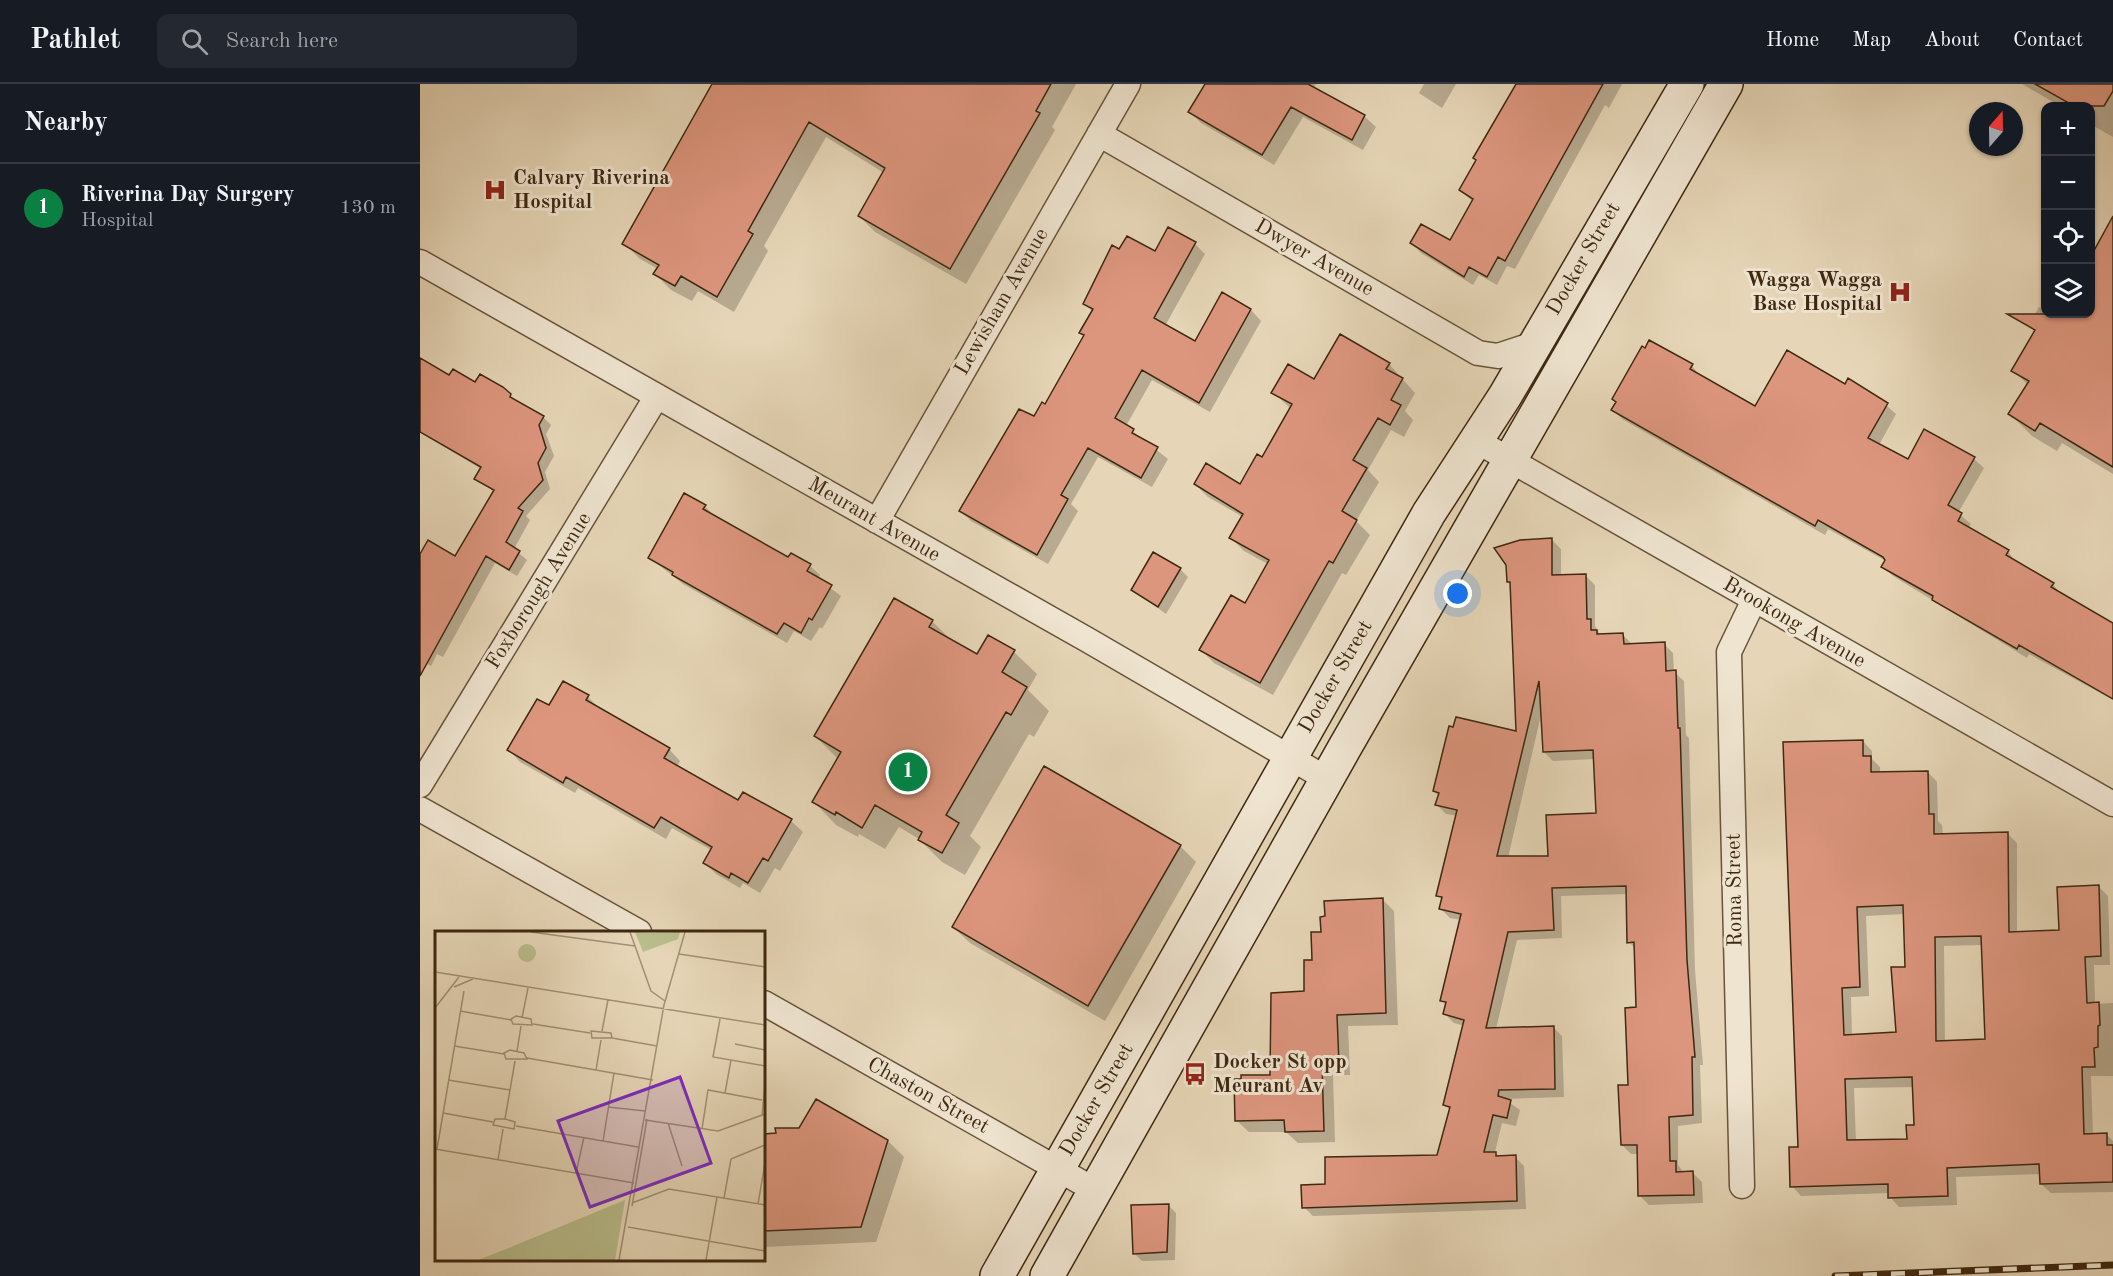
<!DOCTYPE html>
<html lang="en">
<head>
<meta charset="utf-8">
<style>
  body { margin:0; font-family:"Old Standard TT",serif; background:#242831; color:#f1f3f6 }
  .controls { position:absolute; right:18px; top:18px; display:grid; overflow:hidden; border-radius:12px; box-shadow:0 2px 4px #0004 }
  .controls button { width:54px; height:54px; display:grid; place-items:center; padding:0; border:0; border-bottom:2px solid #363941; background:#171b24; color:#f1f3f6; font:30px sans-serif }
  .compass { position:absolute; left:1549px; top:18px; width:54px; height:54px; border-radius:50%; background:#171b24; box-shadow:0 2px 4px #0004; rotate:20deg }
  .you { position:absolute; left:1038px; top:510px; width:21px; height:21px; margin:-15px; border:4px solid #fff; border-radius:50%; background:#1a73e8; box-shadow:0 0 0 9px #1a73e833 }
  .badge { display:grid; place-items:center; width:39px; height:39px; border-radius:50%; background:#0b8043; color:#fff; font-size:20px; font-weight:700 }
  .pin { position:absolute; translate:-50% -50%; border:3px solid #fff; box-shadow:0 2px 6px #0006 }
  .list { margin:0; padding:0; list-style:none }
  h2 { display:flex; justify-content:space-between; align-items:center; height:78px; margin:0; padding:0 24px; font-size:26px }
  h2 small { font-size:20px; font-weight:400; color:#9ea1a6 }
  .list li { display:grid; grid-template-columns:39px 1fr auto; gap:18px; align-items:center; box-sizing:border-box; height:90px; padding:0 24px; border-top:2px solid #363941 }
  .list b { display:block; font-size:22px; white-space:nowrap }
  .list p { margin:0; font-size:20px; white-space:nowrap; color:#9ea1a6 }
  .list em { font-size:20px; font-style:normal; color:#9ea1a6 }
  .icon { flex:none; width:33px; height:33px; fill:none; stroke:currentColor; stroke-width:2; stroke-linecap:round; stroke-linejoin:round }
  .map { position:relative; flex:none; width:1693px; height:1192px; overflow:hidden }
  header { display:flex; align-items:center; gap:36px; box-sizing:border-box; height:84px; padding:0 30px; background:#171b24; border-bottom:2px solid #363941 }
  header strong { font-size:28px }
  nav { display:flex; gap:33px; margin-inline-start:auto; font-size:21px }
  .search { width:420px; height:54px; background:#242831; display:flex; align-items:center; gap:15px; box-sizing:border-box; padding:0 21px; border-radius:12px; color:#9ea1a6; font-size:22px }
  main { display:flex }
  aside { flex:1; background:#171b24 }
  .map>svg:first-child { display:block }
</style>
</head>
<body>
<header>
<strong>Pathlet</strong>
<div class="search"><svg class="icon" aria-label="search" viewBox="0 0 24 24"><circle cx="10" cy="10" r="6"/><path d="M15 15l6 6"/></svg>Search here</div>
<nav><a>Home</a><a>Map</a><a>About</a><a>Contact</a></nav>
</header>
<main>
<aside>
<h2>Nearby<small></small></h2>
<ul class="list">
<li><span class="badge">1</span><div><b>Riverina Day Surgery</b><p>Hospital</p></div><em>130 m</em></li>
</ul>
</aside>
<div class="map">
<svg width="1693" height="1192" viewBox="0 0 1693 1192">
  <rect width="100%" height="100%" fill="#e6d6b7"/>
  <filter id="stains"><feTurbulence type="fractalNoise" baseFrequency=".00333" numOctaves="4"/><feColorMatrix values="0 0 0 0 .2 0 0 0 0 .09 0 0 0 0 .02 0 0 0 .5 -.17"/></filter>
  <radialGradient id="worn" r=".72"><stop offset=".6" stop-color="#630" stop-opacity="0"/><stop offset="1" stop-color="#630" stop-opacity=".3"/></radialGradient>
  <path fill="#0003" fill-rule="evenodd" d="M 294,0 L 656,0 L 632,43 L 635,46 L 546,200 L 455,148 L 439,132 L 464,89 L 406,53 L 344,162 L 348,167 L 314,228 L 278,207 L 272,217 L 251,206 L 235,190 L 238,185 L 220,175 L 204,159 Z
    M 787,0 L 896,0 L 893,5 L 945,33 L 956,43 L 943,66 L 883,33 L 854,81 L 781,39 L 770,28 Z
    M 1004,0 L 1036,0 L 1022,24 L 999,9 Z
    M 1097,0 L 1202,0 L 1189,24 L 1185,21 L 1095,185 L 1087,182 L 1077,201 L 1059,191 L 1053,201 L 1001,169 L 992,159 L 1031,158 L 1053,118 L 1041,106 Z
    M 1602,0 L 1693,0 L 1693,53 L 1670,40 L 1670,22 L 1640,22 Z
    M 1693,135 L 1693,390 L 1642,359 L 1637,367 L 1612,352 L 1590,330 L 1608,301 L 1593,286 L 1616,248 L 1608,241 L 1619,223 L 1626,225 L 1626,230 L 1670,230 L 1670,175 Z
    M 775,160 L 785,170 L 745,242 L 775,259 L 803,210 L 831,226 L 841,237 L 790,328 L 732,296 L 706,342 L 748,375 L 732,403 L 678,373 L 651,420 L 658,427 L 628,480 L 551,437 L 541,427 L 626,322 L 665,252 L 661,248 L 673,228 L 665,220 L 700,167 L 735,169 Z
    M 0,276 L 29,293 L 90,311 L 99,320 L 123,333 L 131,341 L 126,350 L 134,372 L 125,388 L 130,405 L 106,432 L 110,436 L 94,465 L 107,476 L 97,492 L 75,479 L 23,573 L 17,570 L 11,582 L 5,579 L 0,588 L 0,473 L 36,474 L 74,408 L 56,394 L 61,385 L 0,348 Z
    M 969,280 L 995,309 L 985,327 L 993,336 L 984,353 L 971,346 L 948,386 L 959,398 L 936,437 L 950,451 L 926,491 L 922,489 L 853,611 L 794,579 L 781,566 L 825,521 L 848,480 L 824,467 L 811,454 L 823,433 L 788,413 L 775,400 L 821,402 L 843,375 L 871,325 L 853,308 Z
    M 1272,282 L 1281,293 L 1336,324 L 1426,302 L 1429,296 L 1451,308 L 1476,330 L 1459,361 L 1488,377 L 1505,348 L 1554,375 L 1564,384 L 1538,429 L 1551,440 L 1548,445 L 1588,467 L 1596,479 L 1633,500 L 1641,511 L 1693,541 L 1693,616 L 1609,570 L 1607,574 L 1473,492 L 1463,483 L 1466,477 L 1408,445 L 1405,451 L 1202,335 L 1193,326 Z
    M 285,422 L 294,432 L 369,475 L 371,471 L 390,482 L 400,491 L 398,495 L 421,512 L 402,545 L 400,543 L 391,557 L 374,547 L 367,559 L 263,500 L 230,474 Z
    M 1132,456 L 1141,465 L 1141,492 L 1166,492 L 1175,501 L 1175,542 L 1180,551 L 1203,551 L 1212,560 L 1244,560 L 1253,569 L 1254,588 L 1264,597 L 1266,651 L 1269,654 L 1275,886 L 1283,981 L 1280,981 L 1282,1039 L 1258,1042 L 1258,1081 L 1264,1089 L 1273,1089 L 1282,1098 L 1283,1119 L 1229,1121 L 1220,1112 L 1218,1070 L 1211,1070 L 1202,1061 L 1218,925 L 1216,865 L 1209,858 L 1208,810 L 1141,812 L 1142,854 L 1097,856 L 1076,945 L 1133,943 L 1142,952 L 1144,1013 L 1084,1015 L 1100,1026 L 1096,1042 L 1082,1039 L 1075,1068 L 1080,1074 L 1095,1073 L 1104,1082 L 1106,1125 L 893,1132 L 884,1123 L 907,1101 L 1018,1072 L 1030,1026 L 1025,1021 L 1045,942 L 1034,939 L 1025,930 L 1027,921 L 1021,916 L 1041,836 L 1030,834 L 1021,825 L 1023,817 L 1018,811 L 1038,732 L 1026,730 L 1017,721 L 1019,712 L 1014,707 L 1098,649 L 1092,500 L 1088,497 ZM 1121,631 L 1124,668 L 1133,677 L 1175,675 L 1178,730 L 1130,773 L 1088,774 Z
    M 760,485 L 768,493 L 746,530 L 713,506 Z
    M 512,537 L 532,557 L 558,572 L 594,568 L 617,590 L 608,606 L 629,627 L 614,653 L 609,650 L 550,752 L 561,763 L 545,791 L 522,778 L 499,755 L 479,743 L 465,765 L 439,750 L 438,753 L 416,741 L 394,718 L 418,675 L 395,652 Z
    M 168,613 L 179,624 L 249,665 L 260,677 L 257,683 L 319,718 L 371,737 L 383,748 L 360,787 L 355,784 L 340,809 L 323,799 L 320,804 L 296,790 L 284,778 L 291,766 L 252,744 L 246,755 L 158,704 L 155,709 L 100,678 L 89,666 L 129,623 Z
    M 1443,657 L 1452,667 L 1452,675 L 1460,683 L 1460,690 L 1508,688 L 1517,698 L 1518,737 L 1522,741 L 1523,751 L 1587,749 L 1597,759 L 1597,849 L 1640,847 L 1679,803 L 1688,812 L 1690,881 L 1674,881 L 1675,920 L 1693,919 L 1693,992 L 1671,992 L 1673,1051 L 1686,1050 L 1693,1057 L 1693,1108 L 1631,1109 L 1621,1100 L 1621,1090 L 1536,1093 L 1537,1121 L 1479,1123 L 1470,1113 L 1470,1109 L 1381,1112 L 1372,1102 ZM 1484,830 L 1486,884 L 1477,950 L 1432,952 L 1431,913 L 1449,912 L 1446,832 ZM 1563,861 L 1567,957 L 1525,958 L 1524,862 ZM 1494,1003 L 1495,1042 L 1489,1056 L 1436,1058 L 1434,1004 Z
    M 760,762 L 776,778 L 685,937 L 550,859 L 533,843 Z
    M 963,816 L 974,827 L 978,941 L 928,942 L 930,991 L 913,991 L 915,1058 L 878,1059 L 866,1048 L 829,1048 L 817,1037 L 852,992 L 886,909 L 902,850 Z
    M 344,1051 L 468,1057 L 484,1073 L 456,1158 L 344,1163 Z
    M 748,1121 L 756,1129 L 755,1176 L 722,1177 L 714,1169 Z"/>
  <path fill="#dd967e" stroke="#3e2810" stroke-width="1.5" fill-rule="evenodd" d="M 292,0 L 631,0 L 616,27 L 620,29 L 530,185 L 438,132 L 465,84 L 389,38 L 328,147 L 333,150 L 297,213 L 261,192 L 255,202 L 233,190 L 239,181 L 202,160 Z
    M 785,0 L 888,0 L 945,31 L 932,56 L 871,23 L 842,71 L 768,28 Z
    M 1096,0 L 1183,0 L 1085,177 L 1078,173 L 1067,193 L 1049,183 L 1044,193 L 990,159 L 1001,140 L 1030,156 L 1053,115 L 1039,106 L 1056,76 L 1053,74 Z
    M 1615,0 L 1693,0 L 1693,7 L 1684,22 L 1654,22 Z
    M 1693,132 L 1693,383 L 1620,339 L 1615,347 L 1588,330 L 1609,297 L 1591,287 L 1615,246 L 1587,230 L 1671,230 L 1671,172 Z
    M 748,143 L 776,158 L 734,234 L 775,257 L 802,208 L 831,225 L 779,319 L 722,286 L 695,334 L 714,345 L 712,349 L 738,363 L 721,394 L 668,364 L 641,411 L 648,415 L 617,471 L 539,427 L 599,325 L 614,332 L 622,318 L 625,320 L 664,251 L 659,249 L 673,225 L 663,220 L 692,161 L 699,165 L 707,152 L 735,167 Z
    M 920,250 L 970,279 L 966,285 L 983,294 L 971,316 L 981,321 L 970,341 L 958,334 L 933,376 L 947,384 L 922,427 L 937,436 L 913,479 L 909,477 L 840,599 L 779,566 L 811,511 L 825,519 L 849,476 L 809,454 L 823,430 L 774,400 L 786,379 L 820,400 L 837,370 L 842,373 L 872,320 L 851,309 L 868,280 L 894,295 Z
    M 1229,256 L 1273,280 L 1270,285 L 1335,322 L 1367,266 L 1425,300 L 1428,294 L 1468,319 L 1448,354 L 1488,375 L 1504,345 L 1555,373 L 1528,421 L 1542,429 L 1538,437 L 1589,466 L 1586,471 L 1634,499 L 1631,503 L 1693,539 L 1693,615 L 1599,561 L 1597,565 L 1512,516 L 1513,512 L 1461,483 L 1465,476 L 1463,473 L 1398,436 L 1395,442 L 1191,326 L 1196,318 L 1192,315 L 1222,262 L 1225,264 Z
    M 0,274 L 29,291 L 33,285 L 55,298 L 60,290 L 83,303 L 91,310 L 90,313 L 124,332 L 119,341 L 126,364 L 118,379 L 123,396 L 98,424 L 103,427 L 86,458 L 100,467 L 89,486 L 66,472 L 0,592 L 0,470 L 8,456 L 35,472 L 74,406 L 54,395 L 61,383 L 0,348 Z
    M 264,409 L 286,421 L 283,425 L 368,473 L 371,469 L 391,480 L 387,487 L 412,501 L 392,536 L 389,534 L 381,549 L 364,539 L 357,550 L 252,491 L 253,488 L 228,474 Z
    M 1132,454 L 1132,491 L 1166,490 L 1167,535 L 1171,535 L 1171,546 L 1177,546 L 1177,550 L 1203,549 L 1204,560 L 1245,558 L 1246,587 L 1256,586 L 1258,644 L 1260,644 L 1267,876 L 1275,973 L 1272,973 L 1273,1031 L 1249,1033 L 1250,1077 L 1256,1077 L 1256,1088 L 1273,1087 L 1274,1111 L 1218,1112 L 1217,1061 L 1201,1061 L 1198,1001 L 1208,1001 L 1205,924 L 1216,923 L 1214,858 L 1207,859 L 1206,802 L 1132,804 L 1134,846 L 1088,848 L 1066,944 L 1134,942 L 1135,1005 L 1079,1006 L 1078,1012 L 1091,1016 L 1087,1034 L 1073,1031 L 1064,1068 L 1076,1068 L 1076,1072 L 1096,1071 L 1097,1117 L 882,1124 L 881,1101 L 905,1100 L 905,1073 L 1017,1071 L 1030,1023 L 1023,1021 L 1044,936 L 1023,930 L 1026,918 L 1020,917 L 1041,830 L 1019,825 L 1022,813 L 1016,812 L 1037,726 L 1015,721 L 1019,709 L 1013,707 L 1029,642 L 1033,643 L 1036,633 L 1096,647 L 1090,498 L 1087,498 L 1086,481 L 1074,464 L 1100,456 ZM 1119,597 L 1123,668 L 1173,666 L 1176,729 L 1126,731 L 1128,772 L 1077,772 Z
    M 733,468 L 761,484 L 738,523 L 711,506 Z
    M 474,514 L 513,536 L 509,543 L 557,570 L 568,551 L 595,566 L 582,588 L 607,603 L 591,631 L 586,628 L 526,731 L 539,739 L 522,769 L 498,756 L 502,748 L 455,721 L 442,744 L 416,728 L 415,731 L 392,718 L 421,668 L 394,652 Z
    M 143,597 L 169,611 L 166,616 L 250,664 L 244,674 L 318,716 L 323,708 L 372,735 L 348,777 L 343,774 L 328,799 L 311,789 L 309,794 L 283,779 L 292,763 L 241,733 L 234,744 L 146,693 L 143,699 L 87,666 L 117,615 L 129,621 Z
    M 1443,656 L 1443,672 L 1451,672 L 1451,688 L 1508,687 L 1509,730 L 1514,730 L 1514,750 L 1588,748 L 1589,848 L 1639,846 L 1637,803 L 1679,801 L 1681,872 L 1665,873 L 1667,919 L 1679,918 L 1680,941 L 1678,942 L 1678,963 L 1674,964 L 1675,983 L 1662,983 L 1664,1050 L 1687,1049 L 1687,1061 L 1693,1061 L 1693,1098 L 1620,1100 L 1619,1080 L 1527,1084 L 1528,1112 L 1468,1114 L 1468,1100 L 1370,1103 L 1369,1063 L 1378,1063 L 1363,658 ZM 1483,821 L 1485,883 L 1471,883 L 1476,948 L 1424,951 L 1422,904 L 1440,903 L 1437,823 ZM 1561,852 L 1565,955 L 1516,957 L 1515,853 ZM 1492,993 L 1494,1041 L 1486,1041 L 1487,1055 L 1427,1056 L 1425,995 Z
    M 624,682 L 761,761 L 668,922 L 532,843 Z
    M 963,814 L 966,929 L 917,931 L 919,980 L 902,980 L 904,1047 L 865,1048 L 864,1036 L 815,1037 L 814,995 L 821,995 L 821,991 L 850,991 L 851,909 L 884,907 L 884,876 L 892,876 L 891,848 L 901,848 L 900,833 L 905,832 L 904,817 Z
    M 396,1015 L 468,1056 L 441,1143 L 344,1147 L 344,1050 L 356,1049 L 355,1044 L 379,1044 Z
    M 749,1120 L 747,1168 L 713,1170 L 711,1121 Z"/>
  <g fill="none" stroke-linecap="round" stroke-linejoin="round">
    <g stroke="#68543a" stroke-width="27">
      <path id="minor" d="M 679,50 L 1058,269 L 1078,272 L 1114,260
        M 0,178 L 666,555 L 907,695
        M 1055,356 L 1693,720
        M 457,437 L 708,0
        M 0,701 L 237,312
        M 0,725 L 219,848
        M 344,919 L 673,1105
        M 1322,1102 L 1309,568 L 1334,516"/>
    </g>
    <g stroke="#3e2810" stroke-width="36">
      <path id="secondary" d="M 577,1192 L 1009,429 L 1085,312 L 1267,0
        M 627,1192 L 925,663 L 1306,0"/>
    </g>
    <use href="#minor" stroke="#efe4d0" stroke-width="24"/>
    <use href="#secondary" stroke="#efe4d0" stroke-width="33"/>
    <g stroke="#3e2810" stroke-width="7">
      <path id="rail" d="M 1415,1192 L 1693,1181"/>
    </g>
    <use href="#rail" stroke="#efe4d0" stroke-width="4.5" stroke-dasharray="14" stroke-linecap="butt"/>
  </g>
  <defs>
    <g id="hospital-bare" transform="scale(1.8)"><path d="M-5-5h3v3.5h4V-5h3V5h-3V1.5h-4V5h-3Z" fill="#8f2418" stroke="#efe4d0" stroke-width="2.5" paint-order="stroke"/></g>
    <g id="bus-bare" transform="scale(1.8)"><path d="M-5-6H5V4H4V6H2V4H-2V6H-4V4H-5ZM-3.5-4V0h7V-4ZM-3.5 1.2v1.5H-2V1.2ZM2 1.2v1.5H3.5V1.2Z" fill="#8f2418" stroke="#efe4d0" stroke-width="2.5" paint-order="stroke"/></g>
  </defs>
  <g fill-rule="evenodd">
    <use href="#hospital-bare" x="75" y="106"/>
    <use href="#hospital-bare" x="1480" y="208"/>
    <use href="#bus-bare" x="775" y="990"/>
  </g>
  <g text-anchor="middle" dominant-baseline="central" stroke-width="6" stroke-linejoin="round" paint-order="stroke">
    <g font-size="21" font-weight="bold" fill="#3e2810" stroke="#efe4d0" text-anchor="start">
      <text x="93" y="94">Calvary Riverina<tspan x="93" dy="24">Hospital</tspan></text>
      <text x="1462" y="196" text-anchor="end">Wagga Wagga<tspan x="1462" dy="24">Base Hospital</tspan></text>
      <text x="793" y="978">Docker St opp<tspan x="793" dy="24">Meurant Av</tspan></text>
    </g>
    <g font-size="21" fill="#3e2810" stroke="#efe4d0">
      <text transform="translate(894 174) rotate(30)">Dwyer Avenue</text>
      <text transform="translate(1164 175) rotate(-60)">Docker Street</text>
      <text transform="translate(582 218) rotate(-60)">Lewisham Avenue</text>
      <text transform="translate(454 436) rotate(30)">Meurant Avenue</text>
      <text transform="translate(119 507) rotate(-58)">Foxborough Avenue</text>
      <text transform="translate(1374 539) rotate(30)">Brookong Avenue</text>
      <text transform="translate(916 593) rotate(-60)">Docker Street</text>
      <text transform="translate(1315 806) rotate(-91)">Roma Street</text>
      <text transform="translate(508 1012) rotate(29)">Chaston Street</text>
      <text transform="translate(677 1016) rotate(-60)">Docker Street</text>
    </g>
  </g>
  <g transform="translate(15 847)">
    <rect width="330" height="330" fill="#e6d6b7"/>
    <path d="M 200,1 L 214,2 L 245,1 L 243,8 L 208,21 ZM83 22a9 9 0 1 1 18 0a9 9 0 1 1-18 0ZM 190,269 L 180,329 L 43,329 L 76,316 Z" fill="#b9bd8c"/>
    <path fill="none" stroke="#a39074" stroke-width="1.5" d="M 96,1 L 200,15M 195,1 L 216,60 L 230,70M 244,23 L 330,36M 0,41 L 330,94M 19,56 L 38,48M 0,77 L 24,46M 25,80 L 76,89M 81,85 L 96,88 L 97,94 L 78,93 L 76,88 ZM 87,87 L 93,57M 285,88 L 278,126 L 330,135M 98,93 L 155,102M 156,100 L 176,102 L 177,107 L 157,107 ZM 167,100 L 173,69M 177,107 L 222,115M 300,113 L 330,119M 19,115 L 69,123M 75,119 L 89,122 L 92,128 L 71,128 L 69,122 ZM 82,120 L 86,95M 92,127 L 218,149M 161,139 L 166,109M 13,149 L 75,159M 290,162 L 296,129M 173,176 L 210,180M 8,182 L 58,191M 327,185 L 330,153M 70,188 L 80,130M 70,188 L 80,191 L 79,198 L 58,194 L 60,188 ZM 210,189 L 283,200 L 330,183M 233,192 L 247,235M 81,195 L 203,216M 267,198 L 273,159 L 327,169M 168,210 L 179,142M 0,218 L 199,252M 2,218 L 29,60M 63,229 L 68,198M 141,242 L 149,206M 289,267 L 296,228 L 330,214M 197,272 L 234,258 L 330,274M 323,273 L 330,232M 197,275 L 212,188M 193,296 L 330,320M 184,329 L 229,74 L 250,1M 271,329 L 282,266"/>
    <path fill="#7b2cbf" fill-opacity="0.15" stroke="#7b2cbf" stroke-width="3" d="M 245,146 L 276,232 L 155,276 L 123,190 Z"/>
    <rect width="330" height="330" fill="none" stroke="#3e2810" stroke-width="3"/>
  </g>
  <rect width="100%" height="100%" filter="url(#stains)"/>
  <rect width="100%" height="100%" fill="url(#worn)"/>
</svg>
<div class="controls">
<button>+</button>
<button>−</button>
<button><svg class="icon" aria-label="locate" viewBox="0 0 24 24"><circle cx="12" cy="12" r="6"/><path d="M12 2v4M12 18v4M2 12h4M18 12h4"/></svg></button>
<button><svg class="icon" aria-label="layers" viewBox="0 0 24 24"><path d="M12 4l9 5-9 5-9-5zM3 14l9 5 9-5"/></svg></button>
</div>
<svg class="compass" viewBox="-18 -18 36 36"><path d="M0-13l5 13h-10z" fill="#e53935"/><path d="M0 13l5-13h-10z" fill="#9ea1a6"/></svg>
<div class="you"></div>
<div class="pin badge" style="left:488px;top:688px">1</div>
</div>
</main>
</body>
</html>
